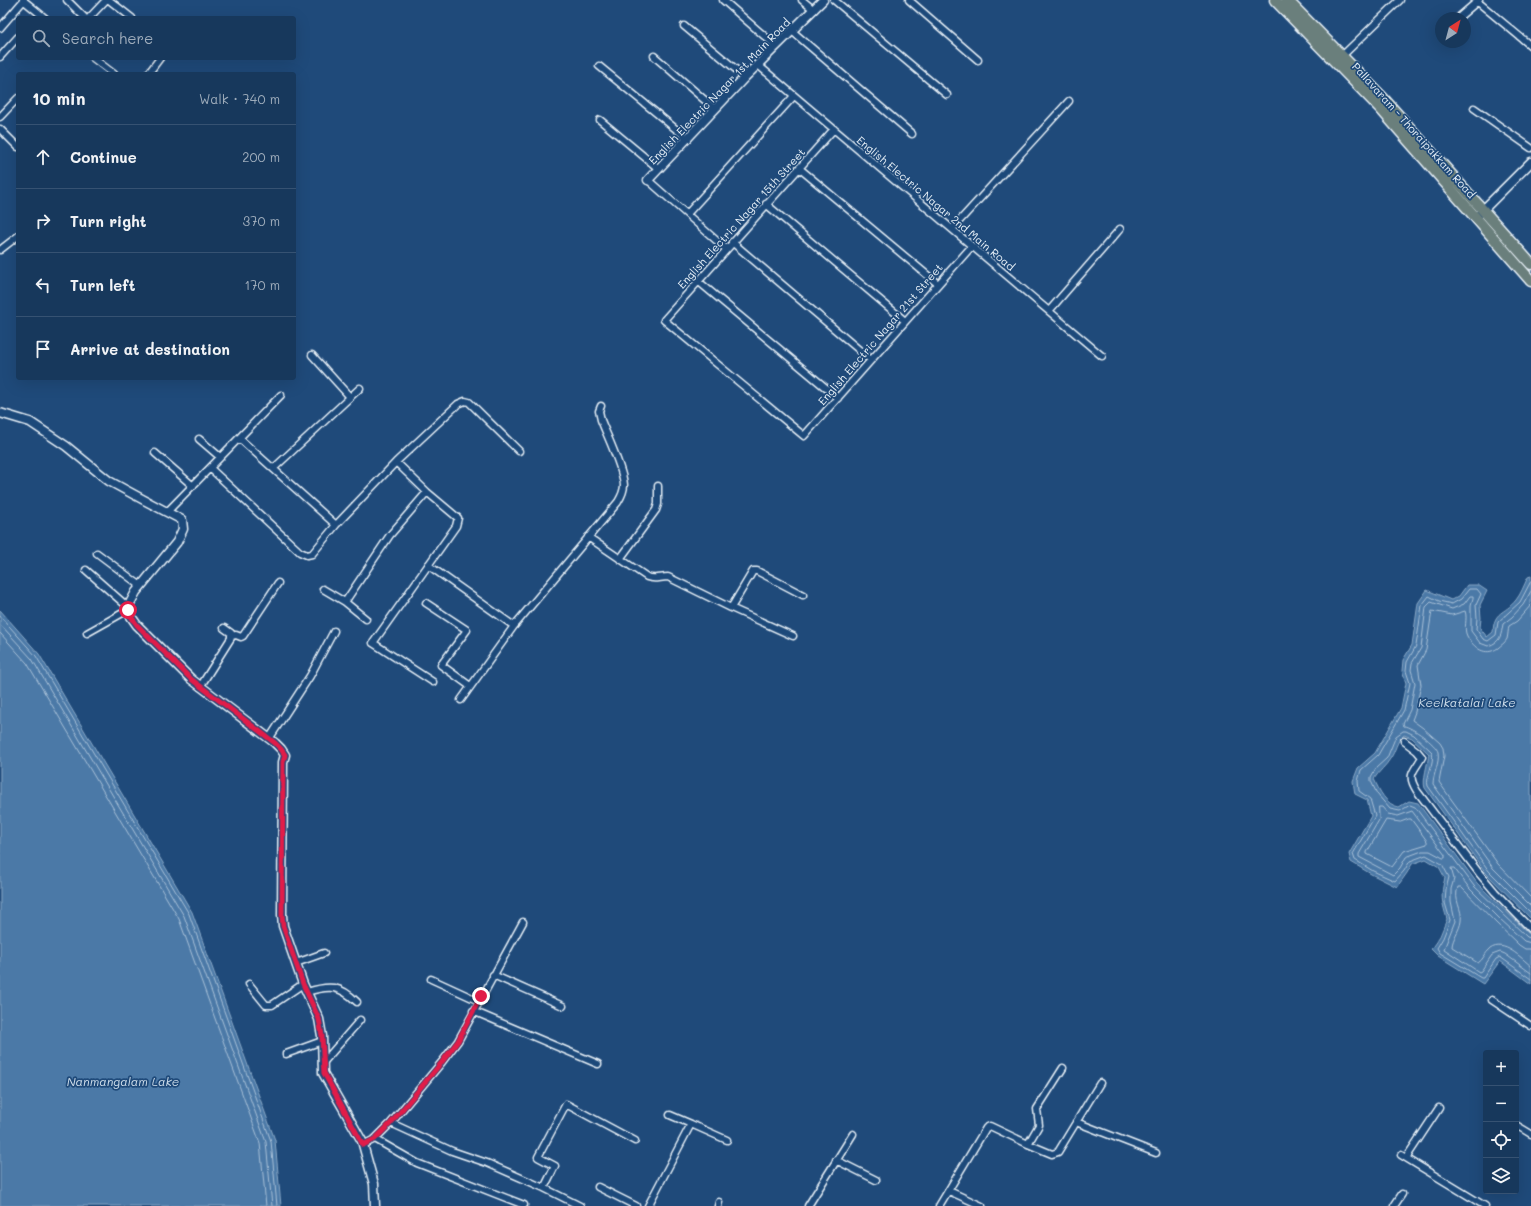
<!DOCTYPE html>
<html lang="en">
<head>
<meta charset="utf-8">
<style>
  body { margin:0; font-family:Mali,sans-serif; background:#244365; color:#f1f3f6 }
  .controls { position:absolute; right:12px; bottom:12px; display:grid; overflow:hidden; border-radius:4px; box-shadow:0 4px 16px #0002 }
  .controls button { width:36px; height:36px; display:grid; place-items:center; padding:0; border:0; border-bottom:1px solid #365272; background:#17385c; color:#f1f3f6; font:20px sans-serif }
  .compass { position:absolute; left:1435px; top:12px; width:36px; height:36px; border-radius:50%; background:#17385c; box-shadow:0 4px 16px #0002; rotate:36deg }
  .stop { position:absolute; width:12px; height:12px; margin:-9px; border:3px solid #e11d48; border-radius:50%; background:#fff }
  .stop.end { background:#e11d48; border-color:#fff; box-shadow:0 1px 4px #0008 }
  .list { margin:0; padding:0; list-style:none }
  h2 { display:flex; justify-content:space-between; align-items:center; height:52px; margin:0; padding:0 16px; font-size:17px }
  h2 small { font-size:13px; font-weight:400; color:#9eacbb }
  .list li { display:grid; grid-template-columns:26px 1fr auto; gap:12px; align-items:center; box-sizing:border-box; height:64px; padding:0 16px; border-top:1px solid #365272 }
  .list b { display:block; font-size:15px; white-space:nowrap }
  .list em { font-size:13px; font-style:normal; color:#9eacbb }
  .icon { flex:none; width:22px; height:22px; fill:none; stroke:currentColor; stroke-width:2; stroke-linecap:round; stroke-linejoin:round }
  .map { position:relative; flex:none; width:1531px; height:1206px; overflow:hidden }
  .search { position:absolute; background:#17385c; box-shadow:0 4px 16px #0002; left:16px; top:16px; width:280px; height:44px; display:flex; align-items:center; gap:10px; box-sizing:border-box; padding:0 14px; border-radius:4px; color:#9eacbb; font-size:15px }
  .panel { position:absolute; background:#17385c; box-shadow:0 4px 16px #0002; left:16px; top:72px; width:280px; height:308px; border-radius:4px }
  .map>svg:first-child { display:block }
</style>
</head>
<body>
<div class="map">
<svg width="1531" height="1206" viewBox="0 0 1531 1206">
  <rect width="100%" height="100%" fill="#1f4a7a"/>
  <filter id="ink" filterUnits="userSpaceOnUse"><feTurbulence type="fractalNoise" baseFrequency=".025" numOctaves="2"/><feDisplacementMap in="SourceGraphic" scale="8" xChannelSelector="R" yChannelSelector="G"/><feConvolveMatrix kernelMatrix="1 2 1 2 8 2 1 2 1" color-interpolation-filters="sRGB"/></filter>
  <g filter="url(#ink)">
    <path fill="#4b79a7" stroke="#8aa9c7" d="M 1531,576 L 1531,919 L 1486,873 L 1425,788 C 1422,781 1428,763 1429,754 L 1412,738 L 1404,735 C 1396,741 1396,751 1390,759 C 1386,766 1379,771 1374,779 C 1379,790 1386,805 1399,807 L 1409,801 L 1418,803 L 1477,883 L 1531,936 L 1531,984 L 1500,961 L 1483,984 L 1438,956 L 1431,949 L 1440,936 L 1447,919 C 1442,903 1440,895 1445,878 L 1439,867 L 1426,859 L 1412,864 L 1407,873 L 1397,887 L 1371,874 L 1351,862 L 1349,854 L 1371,816 L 1367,800 L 1355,794 L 1353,781 L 1358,768 L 1375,753 L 1401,708 L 1406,683 L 1402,671 L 1403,660 L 1412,645 L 1418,603 L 1427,590 L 1451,600 L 1459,596 L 1467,585 L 1478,585 L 1487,591 L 1480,605 L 1481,618 L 1480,628 L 1487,637 L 1493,632 C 1494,610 1504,615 1516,600 C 1521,594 1524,585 1528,577 Z
      M 0,610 L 39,654 L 192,912 L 275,1140 L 281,1206 L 0,1206 Z"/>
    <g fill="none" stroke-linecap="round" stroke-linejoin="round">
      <path stroke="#a9c1d8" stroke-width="1" d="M 1531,581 L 1520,602 L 1498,622 L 1496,635 L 1488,641 L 1483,639 L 1476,629 L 1477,618 L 1476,605 L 1481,594 L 1477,589 L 1469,589 L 1461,599 L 1452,604 L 1439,601 L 1429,596 L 1422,605 L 1416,646 L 1407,662 L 1406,671 L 1410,683 L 1404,710 L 1378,755 L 1361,770 L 1358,781 L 1359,791 L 1370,799 L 1375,816 L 1353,854 L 1355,860 L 1373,871 L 1395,881 L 1404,871 L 1410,861 L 1426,855 L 1442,864 L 1449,877 L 1446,889 L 1445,903 L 1450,920 L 1443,938 L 1437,948 L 1440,953 L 1481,978 L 1483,978 L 1496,959 L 1500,957 L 1531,979
        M 1531,591 L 1523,605 L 1512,617 L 1503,624 C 1501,635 1501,642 1488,646 L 1480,643 L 1471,631 L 1471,605 L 1473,598 L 1473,596 L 1470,596 L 1464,604 L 1452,609 L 1431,602 L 1426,607 L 1421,648 L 1412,663 L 1411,670 L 1415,683 L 1410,710 L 1403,724 L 1404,726 C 1412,727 1436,744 1438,752 C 1440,763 1433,774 1433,784 L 1493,868 L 1531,906
        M 1531,605 L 1517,621 L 1509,626 C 1508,631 1508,635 1507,639 C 1505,643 1501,645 1498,648 C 1485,657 1474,648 1467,636 C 1463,628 1468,619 1465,611 L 1452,615 L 1432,611 L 1426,650 L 1418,665 L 1421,685 L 1415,712 L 1412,720 L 1423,728 L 1440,743 L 1443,748 L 1444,756 L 1439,782 L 1446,792 L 1498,864 L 1531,898
        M 0,616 L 36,656 L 189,914 L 271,1141 L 277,1206
        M 0,624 L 32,659 L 184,916 L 266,1142 L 272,1206
        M 0,633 L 27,663 L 179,919 L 260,1143 L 266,1206
        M 1379,807 L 1382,807 L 1388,814 L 1398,816 L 1412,811 L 1445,855 L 1445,858 L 1443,858 L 1430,851 L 1422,851 L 1406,857 L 1400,868 L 1393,875 L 1359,857 L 1359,854 L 1379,820 Z
        M 1409,819 L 1411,819 L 1427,841 L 1427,844 L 1404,851 L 1392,867 L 1367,854 L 1367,852 L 1386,820 L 1400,822 Z
        M 1531,913 L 1489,871 L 1428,786 C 1425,778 1435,763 1432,752 L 1414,735 L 1406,731 L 1403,731 L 1396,736 L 1387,758 L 1376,768 L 1371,777 L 1371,781 L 1377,794 L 1390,809 L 1400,811 L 1410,805 L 1415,807 L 1474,886 L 1527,937 L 1531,938
        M 1531,943 L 1524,941 L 1500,919 L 1470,889 L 1454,868 L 1451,868 L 1454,879 L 1451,889 L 1451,902 L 1455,921 L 1444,949 L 1479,972 L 1481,971 L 1492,955 L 1500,952 L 1505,954 L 1531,973
        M 1531,949 L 1525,949 L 1519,945 L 1496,923 L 1461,887 L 1458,887 C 1453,901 1463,909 1461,921 C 1460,930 1452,939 1452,947 L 1478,963 C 1483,960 1485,953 1490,949 C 1504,939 1521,958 1531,966"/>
      <g stroke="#e8f1f8" stroke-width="9">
        <path id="minor" d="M 23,0 L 45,18
          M 67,0 L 85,18
          M 109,0 L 132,18
          M 723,0 L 776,46
          M 802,0 L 814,10
          M 834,0 L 947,95
          M 909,0 L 978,60
          M 1478,2 L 1531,46
          M 89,18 L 106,0
          M 1458,18 L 1479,0
          M 684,26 L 745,77
          M 0,28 L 24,0
          M 792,31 L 912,134
          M 654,56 L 715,109
          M 1342,56 L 1400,0
          M 0,57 L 18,37
          M 93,58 L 114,74
          M 758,65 L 1102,356
          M 599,66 L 688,139
          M 148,74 L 160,58
          M 1474,108 L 1531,148
          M 0,117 L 18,98
          M 600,120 L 659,169
          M 0,129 L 18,147
          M 834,129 L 664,320 L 804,436 L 972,246
          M 799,168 L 938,284
          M 648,180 L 726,249
          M 766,204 L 905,321
          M 687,214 L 794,96
          M 952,229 L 1069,101
          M 732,242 L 871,360
          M 0,250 L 18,236
          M 698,281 L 838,398
          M 1049,311 L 1120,229
          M 312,355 L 350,397
          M 199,439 L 220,457
          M 155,453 L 193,486
          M 396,462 L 458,404 L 465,401 L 469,402 L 519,451
          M 210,468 L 300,552 L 307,555 L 312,554 L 336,525 L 239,438
          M 274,468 L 360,388
          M 167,512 L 281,395
          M 336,525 L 396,462 L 427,492 L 458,518 L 456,526 L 373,643 L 433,682
          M 588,537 L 647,577 C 655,580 660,577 668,577 L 731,608 L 793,636
          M 97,553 L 141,586
          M 620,559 L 656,510 L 658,504 L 658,486
          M 428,565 L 514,626
          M 86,570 L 128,607
          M 323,589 L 345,602 L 366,619
          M 345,602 L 390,535 L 427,492
          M 426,603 L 467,630 L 441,665 L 470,686
          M 731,608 L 753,571 L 757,571 L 803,595
          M 87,633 L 128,610
          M 231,636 L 236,635 L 241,637 L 243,636 L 278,583
          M 200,687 L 231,638 L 231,633 L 224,628
          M 461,700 L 514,626 L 618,502 C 621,497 624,491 624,485 C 623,468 607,436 601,420 L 599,411 L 601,406
          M 269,739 L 310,676 L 334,631
          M 1404,741 L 1417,751 L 1422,757 C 1414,772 1406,774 1417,791 L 1479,873 L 1495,892 L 1531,929
          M 296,963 L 324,953
          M 493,975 L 563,1006
          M 431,979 L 479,1001
          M 249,984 L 266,1005 L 272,1005 L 303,984
          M 307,992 C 329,985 340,985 357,1002
          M 1492,1000 L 1531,1026
          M 473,1011 L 598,1064
          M 286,1054 L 322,1041
          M 322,1064 L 360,1020
          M 1076,1122 L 1156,1153
          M 391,1123 L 452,1151 L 487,1163 L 544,1188 L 580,1206
          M 691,1124 L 727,1140
          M 1516,1125 L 1531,1134
          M 375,1139 L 417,1163 L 524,1205
          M 1028,1144 L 1052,1154 L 1058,1152 L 1100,1083
          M 363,1145 L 375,1139 L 391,1123 L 442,1062 L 458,1041 L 523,922
          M 1401,1155 L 1485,1206
          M 1406,1158 L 1439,1108
          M 836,1160 L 876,1180
          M 598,1187 L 636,1206
          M 544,1188 L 555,1166 L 538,1157 L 566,1104 L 635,1141
          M 949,1191 L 982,1206
          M 648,1206 L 691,1124 L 670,1115
          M 718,1206 L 719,1202
          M 808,1206 L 853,1134
          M 939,1206 L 986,1128 L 990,1126 L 1028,1144 L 1039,1125 L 1037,1109 L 1063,1068
          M 1394,1206 L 1402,1194"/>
      </g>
      <g stroke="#e8f1f8" stroke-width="11">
        <path id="tertiary" d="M 648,180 L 745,77 L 823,0
          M 1479,214 L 1531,162
          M 0,413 L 30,422 L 66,446 L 109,481 L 144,500 L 182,520 L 183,529 L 177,542 L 136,592 L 128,607 L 130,615 L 137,625 L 191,679 L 275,743 L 281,749 L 285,755 L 283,762 L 282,915 L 283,926 L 303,984 L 319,1019 L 322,1036 L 323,1073 L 362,1141 L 374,1184 L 375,1206"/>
      </g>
      <g stroke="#e8f1f8" stroke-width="13">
        <path id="primary" d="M 1275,0 L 1380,108 L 1531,281
          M 1287,0 L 1383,98 L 1531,264"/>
      </g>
      <use href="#minor" stroke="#1f4a7a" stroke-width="6"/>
      <use href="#tertiary" stroke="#1f4a7a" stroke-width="8"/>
      <use href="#primary" stroke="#6b7f7c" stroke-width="10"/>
    </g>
  </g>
  <g fill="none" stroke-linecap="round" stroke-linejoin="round" filter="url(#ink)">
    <path stroke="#e11d48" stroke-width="5" d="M 128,610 L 130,615 L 137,625 L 191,679 L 275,743 L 281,749 L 285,755 L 283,762 L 282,915 L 283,926 L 303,984 L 319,1019 L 322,1036 L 324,1073 L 363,1145 L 375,1139 L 391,1123 L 442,1062 L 458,1041 L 481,996"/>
  </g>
  <g text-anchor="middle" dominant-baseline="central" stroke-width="3.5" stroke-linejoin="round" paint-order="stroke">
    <g font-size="11" fill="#e8f1f8" stroke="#1f4a7a">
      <text transform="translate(719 91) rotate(-46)">English Electric Nagar 1st Main Road</text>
      <text transform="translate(1414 130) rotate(48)">Pallavaram - Thoraipakkam Road</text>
      <text transform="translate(936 203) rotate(40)">English Electric Nagar 2nd Main Road</text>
      <text transform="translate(741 218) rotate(-48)">English Electric Nagar 15th Street</text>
      <text transform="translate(880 334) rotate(-49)">English Electric Nagar 21st Street</text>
    </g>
    <g font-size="12" font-style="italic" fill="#d0dfec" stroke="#1f4a7a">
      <text x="1467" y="702">Keelkatalai Lake</text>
      <text x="123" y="1081">Nanmangalam Lake</text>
    </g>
  </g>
</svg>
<div class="controls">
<button>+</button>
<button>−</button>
<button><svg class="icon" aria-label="locate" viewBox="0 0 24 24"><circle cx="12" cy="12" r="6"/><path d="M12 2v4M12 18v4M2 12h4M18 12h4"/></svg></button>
<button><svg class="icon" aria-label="layers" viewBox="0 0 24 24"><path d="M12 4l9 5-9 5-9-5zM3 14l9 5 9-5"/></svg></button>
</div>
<svg class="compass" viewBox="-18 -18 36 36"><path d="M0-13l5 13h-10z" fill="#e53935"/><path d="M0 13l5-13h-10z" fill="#9eacbb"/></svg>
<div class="stop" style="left:128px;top:610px"></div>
<div class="stop end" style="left:481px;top:996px"></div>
<div class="search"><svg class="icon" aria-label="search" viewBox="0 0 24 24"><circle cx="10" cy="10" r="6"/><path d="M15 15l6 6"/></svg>Search here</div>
<section class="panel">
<h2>10 min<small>Walk · 740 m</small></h2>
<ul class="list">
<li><svg class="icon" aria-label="ahead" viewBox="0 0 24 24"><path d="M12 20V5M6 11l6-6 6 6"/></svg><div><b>Continue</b></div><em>200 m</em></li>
<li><svg class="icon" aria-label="right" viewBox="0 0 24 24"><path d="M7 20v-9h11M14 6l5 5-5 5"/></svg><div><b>Turn right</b></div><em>370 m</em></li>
<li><svg class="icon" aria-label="left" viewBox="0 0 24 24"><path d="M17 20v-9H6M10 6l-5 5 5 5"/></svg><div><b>Turn left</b></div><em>170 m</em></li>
<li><svg class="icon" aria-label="arrive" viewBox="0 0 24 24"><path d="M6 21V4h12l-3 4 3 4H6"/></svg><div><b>Arrive at destination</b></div></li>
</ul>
</section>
</div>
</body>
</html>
